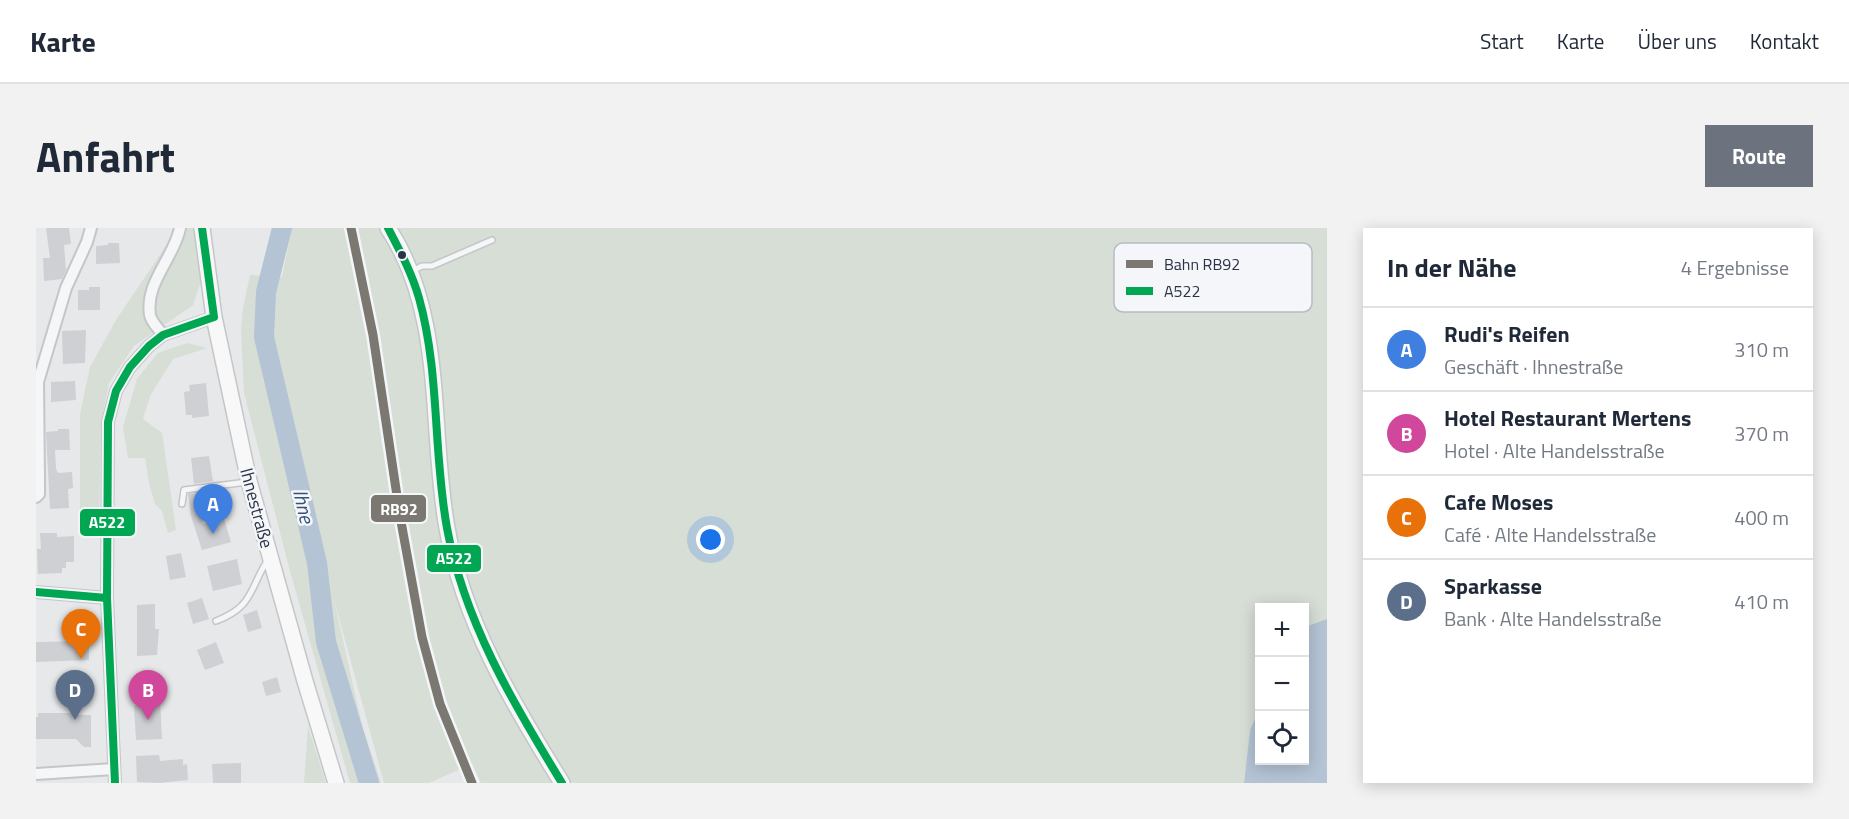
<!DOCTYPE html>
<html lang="de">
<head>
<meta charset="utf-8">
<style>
  body { margin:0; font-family:"Titillium Web",sans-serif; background:#f2f2f3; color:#1f2937 }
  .controls { position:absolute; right:18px; bottom:18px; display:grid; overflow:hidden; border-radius:0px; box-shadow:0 3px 15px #0003 }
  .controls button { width:54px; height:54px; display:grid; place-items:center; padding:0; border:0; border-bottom:2px solid #e0e1e3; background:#fff; color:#1f2937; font:30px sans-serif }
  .you { position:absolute; left:675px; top:312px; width:21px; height:21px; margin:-15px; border:4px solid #fff; border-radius:50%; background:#1a73e8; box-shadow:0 0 0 9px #1a73e833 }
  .badge { display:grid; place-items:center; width:39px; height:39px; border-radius:50%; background:#6c737f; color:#fff; font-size:20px; font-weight:700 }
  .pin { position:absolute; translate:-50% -50px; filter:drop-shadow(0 2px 3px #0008) }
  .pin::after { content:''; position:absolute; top:32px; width:21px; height:18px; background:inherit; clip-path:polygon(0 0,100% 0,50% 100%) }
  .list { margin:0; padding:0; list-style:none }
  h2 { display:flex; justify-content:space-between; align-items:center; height:78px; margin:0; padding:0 24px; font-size:26px }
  h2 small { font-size:20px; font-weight:400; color:#747a83 }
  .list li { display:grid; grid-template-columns:39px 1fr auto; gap:18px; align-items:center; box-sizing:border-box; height:84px; padding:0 24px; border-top:2px solid #e0e1e3 }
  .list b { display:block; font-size:22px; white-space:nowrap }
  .list p { margin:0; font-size:20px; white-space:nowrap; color:#747a83 }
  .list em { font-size:20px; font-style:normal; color:#747a83 }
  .icon { flex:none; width:33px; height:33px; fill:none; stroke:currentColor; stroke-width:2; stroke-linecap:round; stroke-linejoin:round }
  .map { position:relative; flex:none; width:1291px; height:555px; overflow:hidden; border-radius:0px }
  header { display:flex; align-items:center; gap:36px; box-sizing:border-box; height:84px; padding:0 30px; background:#fff; border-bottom:2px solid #e0e1e3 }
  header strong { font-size:28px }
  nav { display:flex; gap:33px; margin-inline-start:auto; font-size:21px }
  .intro { display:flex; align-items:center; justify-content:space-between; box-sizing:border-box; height:144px; padding:0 36px }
  h1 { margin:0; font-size:42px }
  .button { padding:15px 27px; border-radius:0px; background:#6c737f; color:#fff; font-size:21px; font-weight:700 }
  main { display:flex; gap:36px; padding:0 36px }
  aside { flex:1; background:#fff; border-radius:0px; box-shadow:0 3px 15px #0003 }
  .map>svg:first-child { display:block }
</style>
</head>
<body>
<header>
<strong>Karte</strong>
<nav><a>Start</a><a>Karte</a><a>Über uns</a><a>Kontakt</a></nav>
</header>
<div class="intro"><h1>Anfahrt</h1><a class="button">Route</a></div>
<main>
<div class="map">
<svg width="1291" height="555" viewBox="0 0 1291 555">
  <rect width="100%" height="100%" fill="#e6e8ea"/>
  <path fill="#d6ded6" d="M 147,0 L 161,0 L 165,53 L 157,77 L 98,118 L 73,155 L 65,195 L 63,290 L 44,290 L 44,186 L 54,139 L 80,92 L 136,9 Z
    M 256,0 L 1291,0 L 1291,391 L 1269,399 L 1268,380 L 1224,380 L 1223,481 L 1214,502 L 1208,555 L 445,555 L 436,536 L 393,555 L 348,555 L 297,368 L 326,497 L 345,555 L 314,555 L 254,343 L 208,165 L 205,103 L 207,80 L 214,47 L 246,49 Z
    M 151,115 L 171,120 L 137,131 L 114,168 L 107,191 L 126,205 L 140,302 L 132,305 L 126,283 L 119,276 L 113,255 L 109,230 L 92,230 L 87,199 L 101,151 L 122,125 Z
    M 272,499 L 290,555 L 268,555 Z"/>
  <path fill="#b4c4d5" d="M 1291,391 L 1291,555 L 1208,555 L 1214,502 L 1223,481 L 1224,532 L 1268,532 L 1269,399 Z"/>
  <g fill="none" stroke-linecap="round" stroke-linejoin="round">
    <path stroke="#b4c4d5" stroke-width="20" d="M 246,0 L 230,64 L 228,109 L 281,335 L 290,414 L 333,555"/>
  </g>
  <path fill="#ced0d3" d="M 10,0 L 33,0 L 35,16 L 28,17 L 30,42 L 26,51 L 8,53 L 7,30 L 14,30 Z
    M 72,15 L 83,15 L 84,35 L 60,36 L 60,18 L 72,17 Z
    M 53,59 L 64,59 L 64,82 L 42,82 L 42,62 L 53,62 Z
    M 50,102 L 49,135 L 27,136 L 26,103 Z
    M 39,153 L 40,172 L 15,174 L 15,154 Z
    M 170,155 L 173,188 L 156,190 L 156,187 L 150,187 L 148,164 L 154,163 L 153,157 Z
    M 22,201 L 33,201 L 34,222 L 19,222 L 20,241 L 22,245 L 36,244 L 37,260 L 32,261 L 33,280 L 14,281 L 10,204 L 22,203 Z
    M 173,228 L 177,253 L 158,256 L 155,230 Z
    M 162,265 L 167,296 L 188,291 L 195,314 L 166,322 L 155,288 L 152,266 Z
    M 4,305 L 21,305 L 21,309 L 38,308 L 38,334 L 30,334 L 30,340 L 26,340 L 26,345 L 2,346 L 1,321 L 5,321 Z
    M 145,325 L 150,349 L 134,352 L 130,328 Z
    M 201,331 L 206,356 L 177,363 L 171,338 Z
    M 166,370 L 173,391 L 157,396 L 151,375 Z
    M 119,376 L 119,401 L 123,401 L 121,427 L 101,428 L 101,377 Z
    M 221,382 L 226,400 L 212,404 L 207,387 Z
    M 53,413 L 53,432 L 0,434 L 0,414 Z
    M 180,414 L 188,435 L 169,442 L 161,422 Z
    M 241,449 L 245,464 L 230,468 L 226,454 Z
    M 103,452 L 123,452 L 126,511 L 100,512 L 98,478 L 103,477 Z
    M 2,485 L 42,485 L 42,487 L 55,487 L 55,519 L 48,519 L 40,511 L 0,511 L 0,489 L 2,489 Z
    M 123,527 L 124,533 L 147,531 L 147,537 L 151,536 L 152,552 L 123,555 L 101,554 L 100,528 Z
    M 205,535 L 205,555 L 177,555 L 176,536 Z"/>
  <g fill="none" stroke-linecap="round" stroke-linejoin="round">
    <g stroke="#c4c6c8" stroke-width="8">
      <path id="lane" d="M 376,43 L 386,38 L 396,38 L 456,12
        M 146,276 L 148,262 L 211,254
        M 180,393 C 217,379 213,362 231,333"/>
    </g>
    <g stroke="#c4c6c8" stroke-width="14">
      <path id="street" d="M 127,107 C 123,101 115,94 114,87 C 109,54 138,30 144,0
        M 0,269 L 3,266 L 3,251 L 2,154 L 30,60 L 51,14 L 55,0
        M 0,364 L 71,370
        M 0,546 L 78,541
        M 79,555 L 71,370 L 72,194 L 80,163 L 94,139 L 113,118 L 127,107 L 178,89"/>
    </g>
    <g stroke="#c4c6c8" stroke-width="18">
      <path id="secondary" d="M 166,0 L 178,89 L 213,253 L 269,453 L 300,555
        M 352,0 C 410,88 393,201 411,300 C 427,393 477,476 526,555"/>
    </g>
    <use href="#lane" stroke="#f5f6f7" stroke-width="5"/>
    <use href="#street" stroke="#f5f6f7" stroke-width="10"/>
    <use href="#secondary" stroke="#f8f8f8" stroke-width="15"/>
    <g stroke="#f4f6f9" stroke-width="12">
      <path id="bus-1" d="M 166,0 L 178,89
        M 352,0 C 364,23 376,45 383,70 C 404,145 397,224 411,300 C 428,393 477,475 526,555
        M 0,364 L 71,370
        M 79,555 L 71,370 L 72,194 L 80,163 L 94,139 L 113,118 L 127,107 L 178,89"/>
    </g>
    <use href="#bus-1" stroke="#00a651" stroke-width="8"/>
    <g stroke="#f4f6f9" stroke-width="14">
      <path id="rail-1" d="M 315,0 L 337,107 L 364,288 L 386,409 L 404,476 L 436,555"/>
    </g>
    <use href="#rail-1" stroke="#7b7872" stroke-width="9"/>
  </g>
  <circle fill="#2b3445" stroke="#f4f6f9" stroke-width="2" cx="366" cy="27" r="5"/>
  <g text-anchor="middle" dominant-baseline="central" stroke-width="5" stroke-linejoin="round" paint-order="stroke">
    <g font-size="18" fill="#2b3445" stroke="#f4f6f9">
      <text transform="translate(221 280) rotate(75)">Ihnestraße</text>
    </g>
    <g font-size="20" font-style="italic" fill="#34527a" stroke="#f4f6f9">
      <text transform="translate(268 278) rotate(77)">Ihne</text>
    </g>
  </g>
  <rect x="1078" y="15" width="198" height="69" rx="9" fill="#f4f6f9" stroke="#b8bcc3" stroke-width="1.5"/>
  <rect x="1090" y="32" width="27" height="8" fill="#7b7872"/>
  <rect x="1090" y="59" width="27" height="8" fill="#00a651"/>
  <g font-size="16" fill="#2b3445">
    <text x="1128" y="42">Bahn RB92</text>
    <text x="1128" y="69">A522</text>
  </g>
  <g stroke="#f4f6f9" stroke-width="2">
    <rect x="334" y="266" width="57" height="29" rx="6" fill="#7b7872"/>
    <rect x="43" y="280" width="57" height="29" rx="6" fill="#00a651"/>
    <rect x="390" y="316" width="56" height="29" rx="6" fill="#00a651"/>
  </g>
  <g font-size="16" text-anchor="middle" font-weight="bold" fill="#fff">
    <text x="363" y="287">RB92</text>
    <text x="71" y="300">A522</text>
    <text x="418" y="336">A522</text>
  </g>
</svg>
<div class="controls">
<button>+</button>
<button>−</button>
<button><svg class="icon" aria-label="locate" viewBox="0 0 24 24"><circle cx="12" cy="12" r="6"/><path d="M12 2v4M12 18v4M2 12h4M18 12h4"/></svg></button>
</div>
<div class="you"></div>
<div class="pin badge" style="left:177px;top:306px;background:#3f7fe0">A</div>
<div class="pin badge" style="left:112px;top:492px;background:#d1479c">B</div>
<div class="pin badge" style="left:45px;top:431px;background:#e8710a">C</div>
<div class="pin badge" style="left:39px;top:492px;background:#5c6f8a">D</div>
</div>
<aside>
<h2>In der Nähe<small>4 Ergebnisse</small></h2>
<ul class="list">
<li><span class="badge" style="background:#3f7fe0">A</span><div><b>Rudi's Reifen</b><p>Geschäft · Ihnestraße</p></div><em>310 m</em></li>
<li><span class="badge" style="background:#d1479c">B</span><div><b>Hotel Restaurant Mertens</b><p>Hotel · Alte Handelsstraße</p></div><em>370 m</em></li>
<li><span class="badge" style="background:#e8710a">C</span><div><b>Cafe Moses</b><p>Café · Alte Handelsstraße</p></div><em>400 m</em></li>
<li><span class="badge" style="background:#5c6f8a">D</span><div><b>Sparkasse</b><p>Bank · Alte Handelsstraße</p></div><em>410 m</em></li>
</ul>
</aside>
</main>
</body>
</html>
